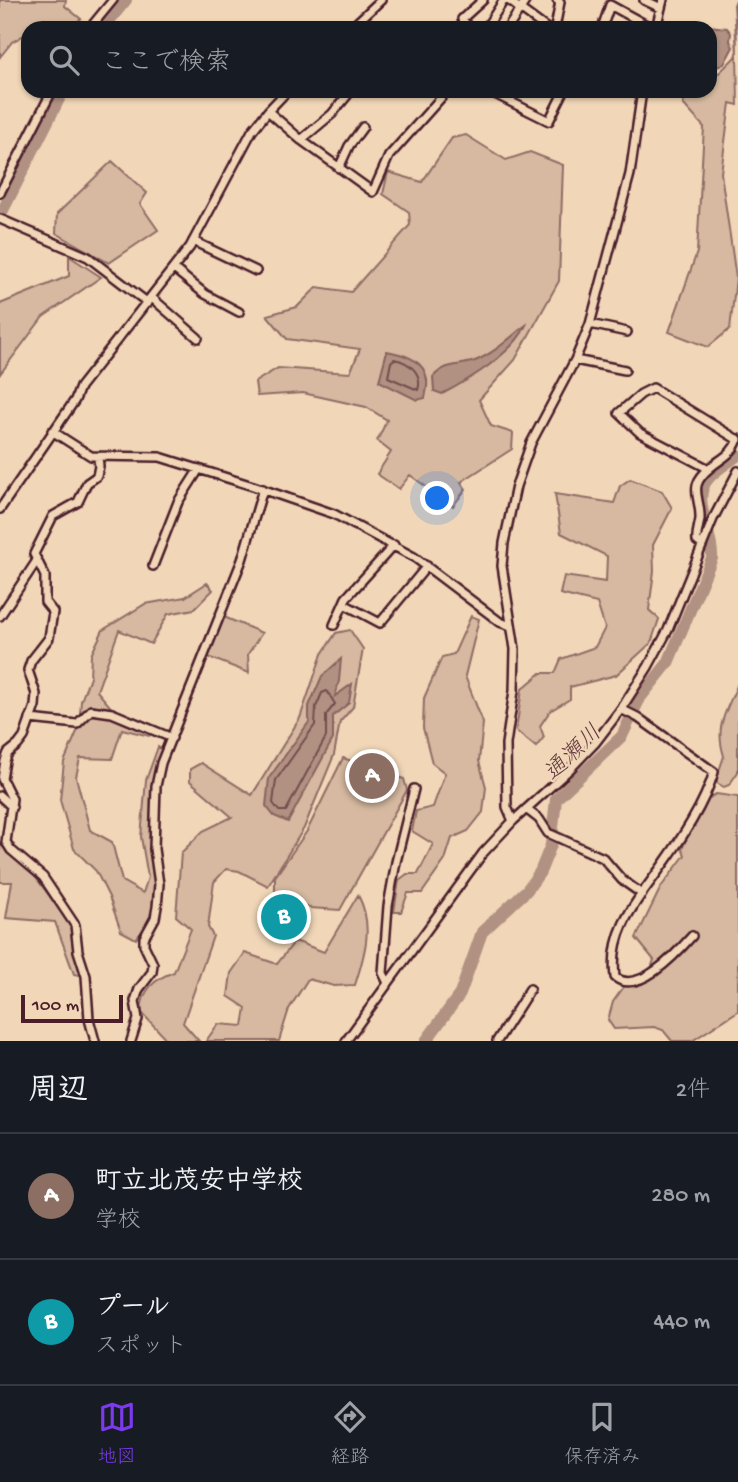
<!DOCTYPE html>
<html lang="ja">
<head>
<meta charset="utf-8">
<style>
  body { margin:0; font-family:"Gochi Hand","Klee One",sans-serif; background:#20242c; color:#f1f3f6 }
  .scale { position:absolute; left:21px; bottom:18px; width:102px; box-sizing:border-box; padding-left:7px; border:4px solid #4a1f2b; border-top:0; font-size:19px; line-height:24px; white-space:nowrap; color:#4a1f2b; -webkit-text-stroke:5px #f1d7b8; paint-order:stroke }
  .you { position:absolute; left:438px; top:499px; width:24px; height:24px; margin:-18px; border:5px solid #fff; border-radius:50%; background:#1a73e8; box-shadow:0 0 0 10px #1a73e833 }
  .badge { display:grid; place-items:center; width:46px; height:46px; border-radius:50%; background:#7c3aed; color:#fff; font-size:23px; font-weight:700 }
  .pin { position:absolute; translate:-50% -50%; border:4px solid #fff; box-shadow:0 2px 7px #0006 }
  .list { margin:0; padding:0; list-style:none }
  h2 { display:flex; justify-content:space-between; align-items:center; height:91px; margin:0; padding:0 28px; font-size:30px }
  h2 small { font-size:23px; font-weight:400; color:#9ea1a6 }
  .list li { display:grid; grid-template-columns:46px 1fr auto; gap:21px; align-items:center; box-sizing:border-box; height:126px; padding:0 28px; border-top:2px solid #363941 }
  .list b { display:block; font-size:26px; white-space:nowrap }
  .list p { margin:0; font-size:23px; white-space:nowrap; color:#9ea1a6 }
  .list em { font-size:23px; font-style:normal; color:#9ea1a6 }
  .icon { flex:none; width:38px; height:38px; fill:none; stroke:currentColor; stroke-width:2; stroke-linecap:round; stroke-linejoin:round }
  .map { position:relative; flex:none; width:738px; height:1041px; overflow:hidden }
  .search { position:absolute; background:#171b24; box-shadow:0 2px 5px #0004; left:21px; right:21px; top:21px; height:77px; display:flex; align-items:center; gap:18px; box-sizing:border-box; padding:0 24px; border-radius:21px; color:#9ea1a6; font-size:26px }
  .sheet { height:343px; background:#171b24 }
  nav { display:flex; justify-content:space-around; align-items:center; box-sizing:border-box; height:98px; border-top:2px solid #363941; background:#171b24; font-size:19px; color:#9ea1a6 }
  nav a { display:grid; justify-items:center; gap:4px }
  nav .on { color:#7c3aed }
  .map>svg:first-child { display:block }
</style>
</head>
<body>
<div class="map">
<svg width="738" height="1041" viewBox="0 0 738 1041">
  <rect width="100%" height="100%" fill="#f1d7b8"/>
  <filter id="ink" filterUnits="userSpaceOnUse"><feTurbulence type="fractalNoise" baseFrequency=".0143" numOctaves="2"/><feDisplacementMap in="SourceGraphic" scale="14" xChannelSelector="R" yChannelSelector="G"/><feConvolveMatrix kernelMatrix="1 2 1 2 8 2 1 2 1" color-interpolation-filters="sRGB"/></filter>
  <g filter="url(#ink)">
    <path fill="#d6b9a0" stroke="#906c66" stroke-width="2" d="M 0,0 L 66,0 L 65,6 L 81,19 L 69,28 L 28,28 L 28,33 L 12,42 L 0,57 Z
      M 736,0 L 738,105 L 730,103 L 721,173 L 736,278 L 730,329 L 708,347 L 669,332 L 697,252 L 704,127 L 683,104 L 688,91 L 710,91 L 710,71 L 719,73 L 737,55 L 734,5 Z
      M 466,135 L 506,160 L 530,152 L 563,165 L 559,281 L 515,360 L 479,400 L 491,426 L 513,433 L 512,449 L 461,482 L 466,489 L 453,506 L 410,475 L 399,489 L 377,474 L 391,452 L 377,441 L 387,420 L 366,407 L 303,393 L 257,396 L 255,382 L 278,368 L 350,373 L 360,349 L 287,339 L 267,315 L 297,307 L 317,287 L 351,292 L 410,225 L 409,212 L 383,194 L 388,172 L 422,182 L 452,138 Z
      M 112,161 L 147,193 L 140,204 L 158,230 L 109,263 L 56,233 L 57,214 Z
      M 69,256 L 101,277 L 43,317 L 0,374 L 0,304 L 69,276 Z
      M 630,479 L 662,491 L 672,508 L 653,545 L 654,571 L 649,610 L 659,619 L 651,643 L 616,675 L 570,687 L 570,699 L 550,711 L 540,726 L 544,737 L 536,747 L 516,731 L 522,689 L 541,673 L 555,673 L 561,659 L 595,647 L 605,628 L 597,603 L 560,594 L 564,576 L 606,582 L 607,556 L 561,533 L 555,494 L 614,503 L 620,486 Z
      M 207,583 L 213,590 L 194,609 L 168,614 L 151,644 L 119,630 L 97,691 L 113,710 L 156,728 L 149,736 L 122,729 L 112,759 L 80,758 L 76,777 L 90,830 L 112,842 L 122,881 L 143,893 L 148,877 L 141,837 L 146,780 L 158,747 L 163,750 L 152,787 L 150,846 L 156,891 L 154,915 L 136,939 L 121,931 L 109,897 L 96,871 L 74,849 L 60,800 L 64,762 L 79,727 L 81,701 L 90,677 L 91,655 L 103,630 L 145,604 L 185,597 Z
      M 471,616 L 479,619 L 465,676 L 483,723 L 479,761 L 486,787 L 483,812 L 468,831 L 452,838 L 445,860 L 422,893 L 408,893 L 401,912 L 394,912 L 399,880 L 407,874 L 418,874 L 433,844 L 412,831 L 416,811 L 433,807 L 445,773 L 432,763 L 423,728 L 424,698 L 442,657 L 454,654 Z
      M 224,617 L 262,633 L 248,654 L 249,673 L 208,657 Z
      M 350,630 L 363,649 L 353,707 L 340,722 L 334,755 L 304,828 L 268,886 L 239,871 L 226,869 L 214,882 L 208,927 L 213,936 L 183,1023 L 199,1041 L 168,1041 L 141,1012 C 142,990 154,979 174,972 L 191,929 L 176,916 L 181,853 L 203,831 L 232,817 L 190,781 L 190,769 L 201,763 L 252,795 L 300,718 L 322,654 L 336,633 Z
      M 738,683 L 738,772 L 729,785 L 724,787 L 717,783 L 717,777 L 724,756 C 714,725 727,711 738,683 Z
      M 343,758 L 404,779 L 407,790 L 340,910 L 310,908 L 275,892 L 275,877 L 307,831 Z
      M 716,794 L 738,797 L 738,1011 L 692,1041 L 672,1041 L 663,1030 L 654,1027 L 614,1029 L 608,1020 L 613,1002 L 625,985 C 648,986 647,978 654,960 L 636,938 L 661,887 L 685,855 L 682,849 C 690,832 698,801 716,794 Z
      M 0,844 L 34,875 L 73,928 L 81,975 L 74,974 L 55,922 L 6,918 L 12,882 L 0,882 Z
      M 358,895 C 374,925 365,954 355,985 L 334,986 L 308,979 L 289,1009 L 279,1041 L 206,1041 L 218,1024 L 243,1026 L 246,1008 L 228,996 L 231,973 L 245,953 L 277,964 L 295,941 L 324,952 Z"/>
    <path fill="#b19182" stroke="#88635f" stroke-width="2" d="M 709,26 L 727,28 L 731,33 L 730,41 L 733,47 L 724,64 L 717,67 L 710,66 Z
      M 526,325 C 514,353 469,380 442,394 L 434,391 L 433,377 C 447,362 457,367 475,361 C 495,353 510,337 526,325 Z
      M 387,351 C 403,354 425,360 427,380 C 428,385 426,393 425,398 L 417,400 L 379,381 Z
      M 341,659 L 339,681 L 335,696 L 352,684 L 349,703 L 333,716 L 333,739 L 288,822 L 274,816 L 266,806 L 269,778 L 309,722 L 309,706 L 322,676 Z"/>
    <g fill="none" stroke-linecap="round" stroke-linejoin="round">
      <path stroke="#734d4e" stroke-width="2" d="M 394,359 C 410,362 423,374 418,390 L 388,377 L 391,362 Z
        M 327,691 L 335,704 L 326,715 L 326,737 L 286,811 L 279,811 L 273,803 L 276,780 L 315,725 L 316,707 L 322,693 Z"/>
      <path stroke="#b19182" stroke-width="12" d="M 103,28 L 126,0
        M 0,216 L 63,91
        M 426,1041 L 460,994 L 482,932 L 527,890 L 540,872 L 551,845 L 556,799 L 622,736 L 640,698 L 668,663 L 712,558 C 714,534 690,499 708,479 C 716,469 728,463 738,455"/>
      <g stroke="#4a1f2b" stroke-width="12">
        <path id="minor" d="M 508,0 L 546,28
          M 644,0 L 661,8
          M 90,28 L 113,0
          M 351,28 L 381,0
          M 469,28 L 462,19 L 483,0
          M 486,28 L 504,0
          M 508,28 L 526,0
          M 555,28 L 560,2 L 557,0
          M 602,28 L 610,5 L 652,28
          M 656,28 L 663,0
          M 489,91 L 549,121 L 564,91
          M 268,111 L 301,140 L 373,192 L 389,156 L 447,91
          M 301,140 L 332,114 L 350,92
          M 339,168 L 349,146 L 363,127
          M 0,193 L 52,91
          M 0,219 L 88,257 L 148,303
          M 193,241 L 256,271
          M 174,269 L 205,294 L 239,312
          M 152,298 L 198,338
          M 590,324 L 627,332
          M 575,360 L 625,370
          M 52,431 L 91,456 L 160,457 L 253,486 L 334,514 L 414,557 L 500,622 L 511,626
          M 709,469 L 640,433 L 619,413 L 641,394 L 653,388 L 738,440
          M 0,509 L 75,400 L 80,387 L 190,247 L 252,131 L 268,111 L 287,91
          M 702,545 L 697,541 C 696,533 699,527 700,519 C 701,496 686,487 711,467 C 722,458 733,454 738,439
          M 153,566 L 178,502 L 199,469
          M 344,604 L 380,623 L 427,566
          M 0,616 L 36,562
          M 334,625 L 346,598 L 394,545
          M 621,709 L 637,717 L 714,772 C 704,805 682,838 662,866 C 637,901 609,930 615,977 C 638,996 678,952 692,936
          M 30,719 L 77,724 L 91,710 L 112,713 L 172,738
          M 0,796 L 12,807
          M 526,809 L 539,819 L 548,833 L 603,858 L 622,880 L 642,894
          M 513,821 L 507,807 L 506,744 L 514,691 L 515,649 L 502,566 L 504,543 L 516,486 L 531,443 L 575,360 L 590,324 L 630,174 L 642,91
          M 388,983 L 383,973 L 388,906 L 396,862 L 414,789
          M 95,1041 L 89,1019 L 86,976 L 78,951 L 75,925 L 43,877 L 11,850 L 6,842 L 12,799 L 2,779 L 5,761 L 8,753 L 18,745 L 24,737 L 35,706 L 36,694 L 28,670 L 31,661 L 49,638 L 53,612 L 45,602 L 45,576 L 34,554 L 53,516 L 78,502 L 87,483 L 97,476 L 99,466 L 98,458
          M 131,1041 L 138,1019 L 135,1001 L 139,989 L 152,972 L 153,964 L 144,945 L 144,938 L 155,918 L 157,907 L 159,884 L 154,849 L 156,786 L 161,763 L 242,560 L 263,489
          M 346,1041 L 483,853 L 513,821 L 570,769 L 595,743 L 621,709 L 648,667 L 668,630 L 713,519 L 738,471
          M 497,1041 L 530,989"/>
      </g>
      <use href="#minor" stroke="#f1d7b8" stroke-width="7"/>
    </g>
  </g>
  <g text-anchor="middle" dominant-baseline="central" stroke-width="5" stroke-linejoin="round" paint-order="stroke">
    <g font-size="23" font-style="italic" fill="#643c41" stroke="#f1d7b8">
      <text transform="translate(574 754) rotate(-44)">通瀬川</text>
    </g>
  </g>
</svg>
<div class="scale">100 m</div>
<div class="you"></div>
<div class="pin badge" style="left:372px;top:776px;background:#8d6e63">A</div>
<div class="pin badge" style="left:284px;top:917px;background:#0f9aa8">B</div>
<div class="search"><svg class="icon" aria-label="search" viewBox="0 0 24 24"><circle cx="10" cy="10" r="6"/><path d="M15 15l6 6"/></svg>ここで検索</div>
</div>
<section class="sheet">
<h2>周辺<small>2件</small></h2>
<ul class="list">
<li><span class="badge" style="background:#8d6e63">A</span><div><b>町立北茂安中学校</b><p>学校</p></div><em>280 m</em></li>
<li><span class="badge" style="background:#0f9aa8">B</span><div><b>プール</b><p>スポット</p></div><em>440 m</em></li>
</ul>
</section>
<nav>
<a class="on"><svg class="icon" aria-label="map" viewBox="0 0 24 24"><path d="M3 6l6-2 6 2 6-2v14l-6 2-6-2-6 2zM9 4v14M15 6v14"/></svg>地図</a>
<a><svg class="icon" aria-label="directions" viewBox="0 0 24 24"><path d="M12 3l9 9-9 9-9-9zM9 14v-3h6M13 9l2 2-2 2"/></svg>経路</a>
<a><svg class="icon" aria-label="saved" viewBox="0 0 24 24"><path d="M7 4h10v16l-5-4-5 4z"/></svg>保存済み</a>
</nav>
</body>
</html>
